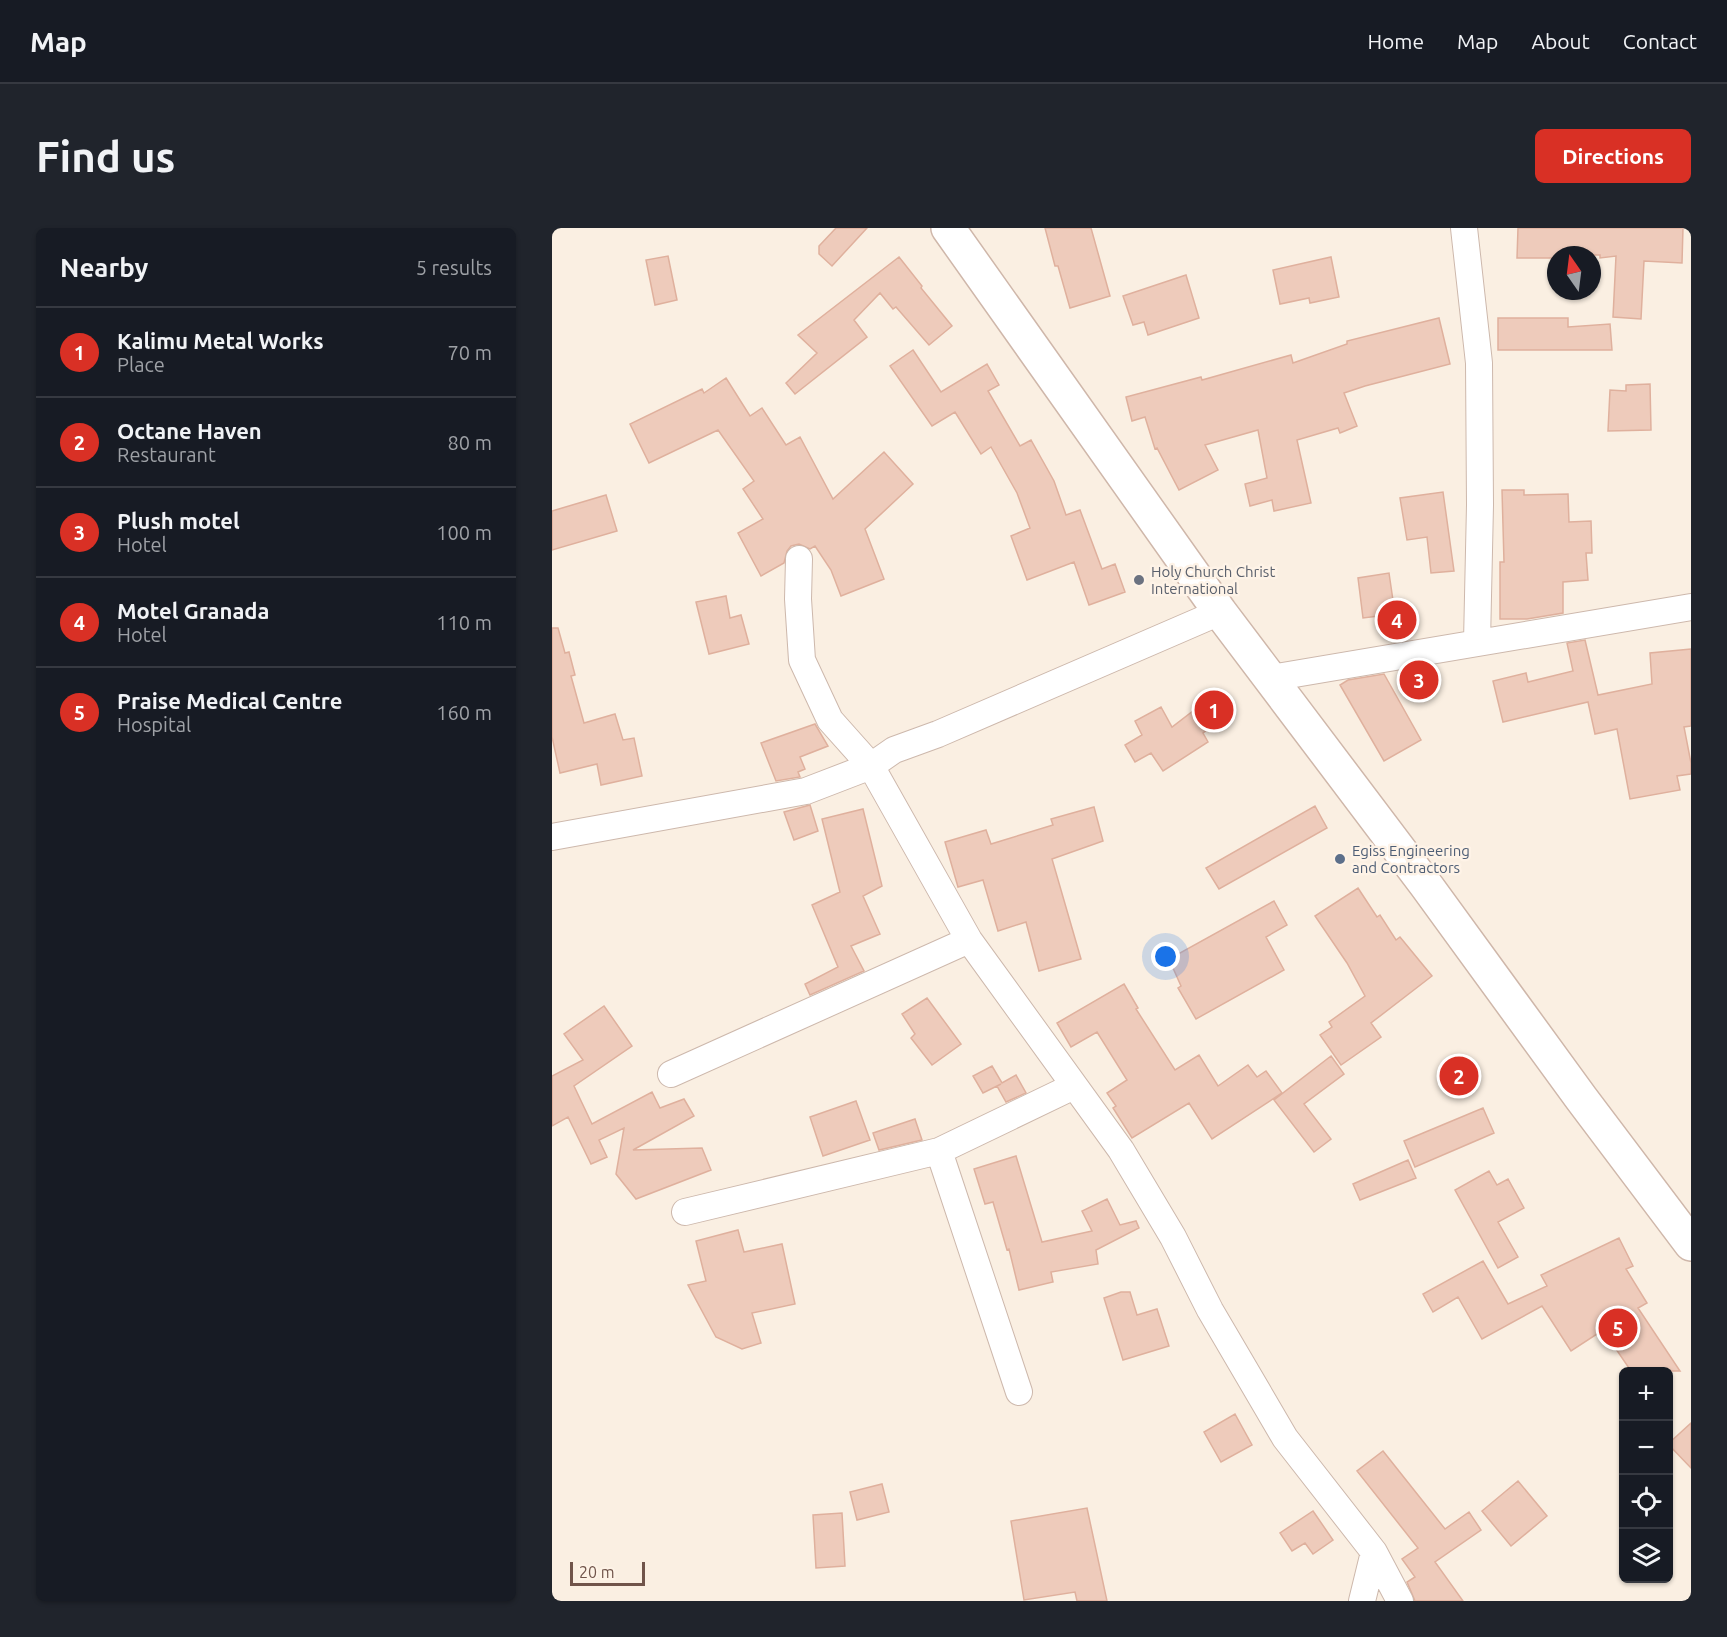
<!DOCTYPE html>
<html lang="en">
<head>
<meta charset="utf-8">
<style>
  body { margin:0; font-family:Ubuntu,sans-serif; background:#20242c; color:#f1f3f6 }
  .controls { position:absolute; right:18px; bottom:18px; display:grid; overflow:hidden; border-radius:9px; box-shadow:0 2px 4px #0004 }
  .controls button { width:54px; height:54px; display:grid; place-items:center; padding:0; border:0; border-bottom:2px solid #363941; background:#171b24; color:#f1f3f6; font:30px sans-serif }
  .compass { position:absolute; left:995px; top:18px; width:54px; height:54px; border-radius:50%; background:#171b24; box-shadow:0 2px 4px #0004; rotate:346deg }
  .scale { position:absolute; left:18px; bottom:15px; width:75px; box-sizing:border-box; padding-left:6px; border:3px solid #70544a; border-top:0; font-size:16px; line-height:21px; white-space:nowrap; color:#70544a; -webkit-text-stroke:4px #fef3e7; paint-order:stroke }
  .you { position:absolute; left:614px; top:729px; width:21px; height:21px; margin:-15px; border:4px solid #fff; border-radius:50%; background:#1a73e8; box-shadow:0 0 0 9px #1a73e833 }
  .badge { display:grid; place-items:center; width:39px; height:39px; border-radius:50%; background:#d93025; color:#fff; font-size:20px; font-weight:700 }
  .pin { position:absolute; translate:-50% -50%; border:3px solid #fff; box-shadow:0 2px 6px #0006 }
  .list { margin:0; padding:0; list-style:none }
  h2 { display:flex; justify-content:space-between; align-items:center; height:78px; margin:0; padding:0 24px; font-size:26px }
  h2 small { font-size:20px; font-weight:400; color:#9ea1a6 }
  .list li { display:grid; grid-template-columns:39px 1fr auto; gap:18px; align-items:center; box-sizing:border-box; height:90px; padding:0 24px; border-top:2px solid #363941 }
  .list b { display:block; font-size:22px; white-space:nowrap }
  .list p { margin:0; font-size:20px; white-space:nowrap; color:#9ea1a6 }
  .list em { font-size:20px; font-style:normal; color:#9ea1a6 }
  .icon { flex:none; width:33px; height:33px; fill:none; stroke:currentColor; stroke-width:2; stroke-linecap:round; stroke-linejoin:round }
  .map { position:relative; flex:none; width:1139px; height:1373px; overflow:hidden; border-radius:9px }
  header { display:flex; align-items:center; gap:36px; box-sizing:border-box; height:84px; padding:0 30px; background:#171b24; border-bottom:2px solid #363941 }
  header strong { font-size:28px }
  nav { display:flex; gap:33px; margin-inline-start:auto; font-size:21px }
  .intro { display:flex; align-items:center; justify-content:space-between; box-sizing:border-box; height:144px; padding:0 36px }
  h1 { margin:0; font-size:42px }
  .button { padding:15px 27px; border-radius:9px; background:#d93025; color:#fff; font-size:21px; font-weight:700 }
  main { display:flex; gap:36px; padding:0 36px }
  aside { flex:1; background:#171b24; border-radius:9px; box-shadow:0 2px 4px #0004 }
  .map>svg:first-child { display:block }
</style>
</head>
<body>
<header>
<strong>Map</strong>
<nav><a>Home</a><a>Map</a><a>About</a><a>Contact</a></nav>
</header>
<div class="intro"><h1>Find us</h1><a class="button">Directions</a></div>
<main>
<aside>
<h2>Nearby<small>5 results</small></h2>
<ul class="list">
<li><span class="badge">1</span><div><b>Kalimu Metal Works</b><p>Place</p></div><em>70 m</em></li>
<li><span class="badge">2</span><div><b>Octane Haven</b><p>Restaurant</p></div><em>80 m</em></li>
<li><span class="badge">3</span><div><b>Plush motel</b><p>Hotel</p></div><em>100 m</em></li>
<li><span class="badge">4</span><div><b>Motel Granada</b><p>Hotel</p></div><em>110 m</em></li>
<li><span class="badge">5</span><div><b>Praise Medical Centre</b><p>Hospital</p></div><em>160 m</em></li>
</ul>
</aside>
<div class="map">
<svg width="1139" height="1373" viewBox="0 0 1139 1373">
  <rect width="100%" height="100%" fill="#faefe2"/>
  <path fill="#eecbbb" stroke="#dfb09d" stroke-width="1.5" d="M 284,0 L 315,0 L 280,38 L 267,26 L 267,18 Z
    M 493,0 L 539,0 L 558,68 L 518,80 L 506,38 L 503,38 Z
    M 966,0 L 1131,0 L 1130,35 L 1092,33 L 1089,91 L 1061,89 L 1064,28 L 1048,30 L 1048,27 L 1004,27 L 1004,30 L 965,30 Z
    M 116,28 L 125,72 L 103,77 L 94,32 Z
    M 347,29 L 370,58 L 369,60 L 400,98 L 377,117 L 344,79 L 341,81 L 328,65 L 302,92 L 315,109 L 243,166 L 234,155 L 265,125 L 246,107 Z
    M 779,29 L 787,69 L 758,75 L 757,70 L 728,76 L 721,42 Z
    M 634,47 L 647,90 L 596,107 L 592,94 L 581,97 L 571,68 Z
    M 887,90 L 898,136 L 813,158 L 792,165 L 805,198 L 788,205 L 786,200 L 745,212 L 759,275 L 722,283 L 720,272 L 698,278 L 693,256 L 715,250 L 706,202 L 653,217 L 666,242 L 627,262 L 605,220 L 603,221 L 593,189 L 580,193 L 574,169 L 649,149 L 650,152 L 739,127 L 741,135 L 795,116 L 795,113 Z
    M 946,90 L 1016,90 L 1016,99 L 1058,96 L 1060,122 L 946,122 Z
    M 361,122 L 389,164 L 435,136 L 447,157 L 436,163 L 468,218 L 479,212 L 502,253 L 514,287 L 528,282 L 550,341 L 563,336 L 573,364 L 537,377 L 522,334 L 475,352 L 459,308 L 478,300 L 465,265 L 439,219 L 429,226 L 403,184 L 380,198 L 338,138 Z
    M 174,150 L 198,188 L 210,180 L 234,217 L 248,209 L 281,271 L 332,224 L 361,256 L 313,301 L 332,351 L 289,368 L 279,342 L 263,318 L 258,321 L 247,316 L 239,318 L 235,323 L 232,335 L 209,348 L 186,305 L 211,291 L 191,261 L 202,253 L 166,202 L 97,235 L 78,196 L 150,161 L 152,165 Z
    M 1098,156 L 1099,202 L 1056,203 L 1058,162 L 1074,163 L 1074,157 Z
    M 950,262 L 972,262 L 972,267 L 1016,266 L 1017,294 L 1039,293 L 1040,325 L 1034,325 L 1036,352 L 1011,354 L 1011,385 L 975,391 L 948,391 L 948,334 L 952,334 Z
    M 891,264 L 902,343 L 879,345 L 875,309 L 855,312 L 848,270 Z
    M 54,267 L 65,303 L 0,322 L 0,283 Z
    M 837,345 L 843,386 L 811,390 L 806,350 Z
    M 174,368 L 178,390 L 189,387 L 197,416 L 157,426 L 144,374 Z
    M 0,400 L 6,400 L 13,425 L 17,424 L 23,447 L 19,448 L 32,495 L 63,486 L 71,512 L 82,510 L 90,548 L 49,557 L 45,536 L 8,545 L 0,509 Z
    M 1033,412 L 1046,467 L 1100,456 L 1098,425 L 1139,421 L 1139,498 L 1132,499 L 1139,535 L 1139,546 L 1125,548 L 1128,562 L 1078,571 L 1065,501 L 1043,506 L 1036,474 L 951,494 L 941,453 L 974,445 L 976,454 L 1021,443 L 1015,415 Z
    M 832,446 L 869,512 L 832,533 L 788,457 L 796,452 Z
    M 663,466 L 677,485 L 651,505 L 656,514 L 611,543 L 599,525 L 583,534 L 573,517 L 590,507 L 583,493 L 609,479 L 620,499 Z
    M 263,496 L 276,518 L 248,529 L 253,541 L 246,544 L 248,549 L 224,553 L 209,515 Z
    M 258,577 L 266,603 L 242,612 L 232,584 Z
    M 763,578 L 775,600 L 667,661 L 654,640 Z
    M 542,579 L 551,613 L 500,631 L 529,731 L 487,743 L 474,694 L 446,703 L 431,652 L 406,659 L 393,614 L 434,602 L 439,616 L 501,597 L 499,591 Z
    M 311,581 L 330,658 L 311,668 L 328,706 L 299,718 L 312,743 L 258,767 L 253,756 L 286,739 L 260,677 L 288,664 L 270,591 Z
    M 806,660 L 825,689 L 828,687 L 844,712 L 848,709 L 880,748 L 819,795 L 829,809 L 789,837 L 768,807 L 780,799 L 777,794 L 813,768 L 795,735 L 763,688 Z
    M 722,673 L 735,697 L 714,709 L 732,742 L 644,791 L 626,760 L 629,758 L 617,731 Z
    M 572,756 L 586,780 L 584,781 L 623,842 L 647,827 L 666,858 L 696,837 L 705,849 L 714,843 L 730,865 L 660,911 L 637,875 L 580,910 L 561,880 L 564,878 L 555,865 L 575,852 L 545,804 L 519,819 L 505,795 Z
    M 375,770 L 409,816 L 380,837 L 359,810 L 363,806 L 350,786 Z
    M 52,778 L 80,818 L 22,858 L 40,896 L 100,864 L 108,880 L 132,871 L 142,888 L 81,922 L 150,920 L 159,942 L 84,971 L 64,946 L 72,900 L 47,912 L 55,929 L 39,936 L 16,889 L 0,898 L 0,848 L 31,832 L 12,806 Z
    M 779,828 L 792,846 L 752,876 L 779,911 L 762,924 L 722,872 Z
    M 440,838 L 450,855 L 464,847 L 474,865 L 454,874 L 445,858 L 449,856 L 431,865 L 421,848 Z
    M 304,873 L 318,912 L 271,928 L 258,889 Z
    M 931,880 L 942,905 L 863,939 L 852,913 Z
    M 363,891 L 370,912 L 327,922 L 321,905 Z
    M 464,928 L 490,1014 L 540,1003 L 530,983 L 555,971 L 568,997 L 584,993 L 587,1000 L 544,1022 L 546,1036 L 499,1044 L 501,1054 L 467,1062 L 457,1021 L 455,1022 L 441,974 L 433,976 L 422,941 Z
    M 856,932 L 864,950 L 808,972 L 801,956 Z
    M 937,943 L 945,957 L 956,951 L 972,980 L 946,994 L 966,1029 L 946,1040 L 903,962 Z
    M 186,1002 L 192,1024 L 230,1016 L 243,1076 L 200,1085 L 209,1115 L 190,1121 L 164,1109 L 136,1057 L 154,1053 L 144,1013 Z
    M 1067,1010 L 1081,1038 L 1074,1041 L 1095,1075 L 1086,1080 L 1128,1143 L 1079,1143 L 1051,1102 L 1019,1123 L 990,1078 L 930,1111 L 906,1069 L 881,1084 L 871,1066 L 931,1033 L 956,1076 L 995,1058 L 989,1047 Z
    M 569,1064 L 578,1064 L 585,1087 L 605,1081 L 617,1118 L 571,1132 L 552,1070 Z
    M 683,1186 L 700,1217 L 669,1234 L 652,1204 Z
    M 1139,1195 L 1139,1240 L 1116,1216 Z
    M 831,1223 L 893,1301 L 917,1284 L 929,1302 L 883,1334 L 911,1373 L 863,1373 L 855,1354 L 863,1349 L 850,1331 L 866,1320 L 805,1243 Z
    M 966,1253 L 995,1288 L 959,1318 L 930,1283 Z
    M 330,1256 L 337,1284 L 305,1292 L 298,1264 Z
    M 535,1280 L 555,1373 L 525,1373 L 523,1364 L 472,1372 L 459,1293 Z
    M 761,1283 L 781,1312 L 761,1326 L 753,1315 L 740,1323 L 728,1305 Z
    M 290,1285 L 293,1338 L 264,1340 L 261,1287 Z"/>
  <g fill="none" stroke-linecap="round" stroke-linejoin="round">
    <g stroke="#cdb8ac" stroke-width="28">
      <path id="street" d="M 912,0 L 927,135 L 928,277 L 925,414
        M 247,331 L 246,371 L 250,432 L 278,492 L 319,538 L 417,712 L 569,922 L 621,1009 L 658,1082 L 733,1210 L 822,1324 L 848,1373
        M 719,450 L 1139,379
        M 0,609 L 254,563 L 319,538 L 342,522 L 386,506 L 668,384
        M 119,846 L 417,712
        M 387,923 L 467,1164
        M 133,984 L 387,923 L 522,858
        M 810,1373 L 822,1324"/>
    </g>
    <g stroke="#cfb7aa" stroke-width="36">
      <path id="secondary" d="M 396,0 L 668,384 L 874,657 L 1029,870 L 1139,1016"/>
    </g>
    <use href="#street" stroke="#fff" stroke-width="26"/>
    <use href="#secondary" stroke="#fff" stroke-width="33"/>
  </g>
  <circle fill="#6b7280" stroke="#fef3e7" stroke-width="2" cx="587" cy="352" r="6"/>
  <circle fill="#5c6f8a" stroke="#fef3e7" stroke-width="2" cx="788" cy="631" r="6"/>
  <g text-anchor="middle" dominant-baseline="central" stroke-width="5" stroke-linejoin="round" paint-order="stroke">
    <g font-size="15" fill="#5b616d" stroke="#fef3e7" text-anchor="start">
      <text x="599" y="343">Holy Church Christ<tspan x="599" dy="17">International</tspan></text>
    </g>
    <g font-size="15" fill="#4e5e75" stroke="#fef3e7" text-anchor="start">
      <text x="800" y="622">Egiss Engineering<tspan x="800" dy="17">and Contractors</tspan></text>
    </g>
  </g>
</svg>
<div class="controls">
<button>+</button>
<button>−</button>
<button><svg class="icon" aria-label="locate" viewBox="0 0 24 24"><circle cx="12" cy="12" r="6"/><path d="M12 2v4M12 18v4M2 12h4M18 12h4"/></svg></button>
<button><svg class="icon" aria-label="layers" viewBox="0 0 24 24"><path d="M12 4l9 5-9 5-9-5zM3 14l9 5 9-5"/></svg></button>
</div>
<svg class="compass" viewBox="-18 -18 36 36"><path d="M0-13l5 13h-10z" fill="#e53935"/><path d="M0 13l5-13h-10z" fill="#9ea1a6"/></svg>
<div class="scale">20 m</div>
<div class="you"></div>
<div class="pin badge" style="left:662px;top:482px">1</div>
<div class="pin badge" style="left:907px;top:848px">2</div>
<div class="pin badge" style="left:867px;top:452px">3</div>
<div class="pin badge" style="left:845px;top:392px">4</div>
<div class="pin badge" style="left:1066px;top:1100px">5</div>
</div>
</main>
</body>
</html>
